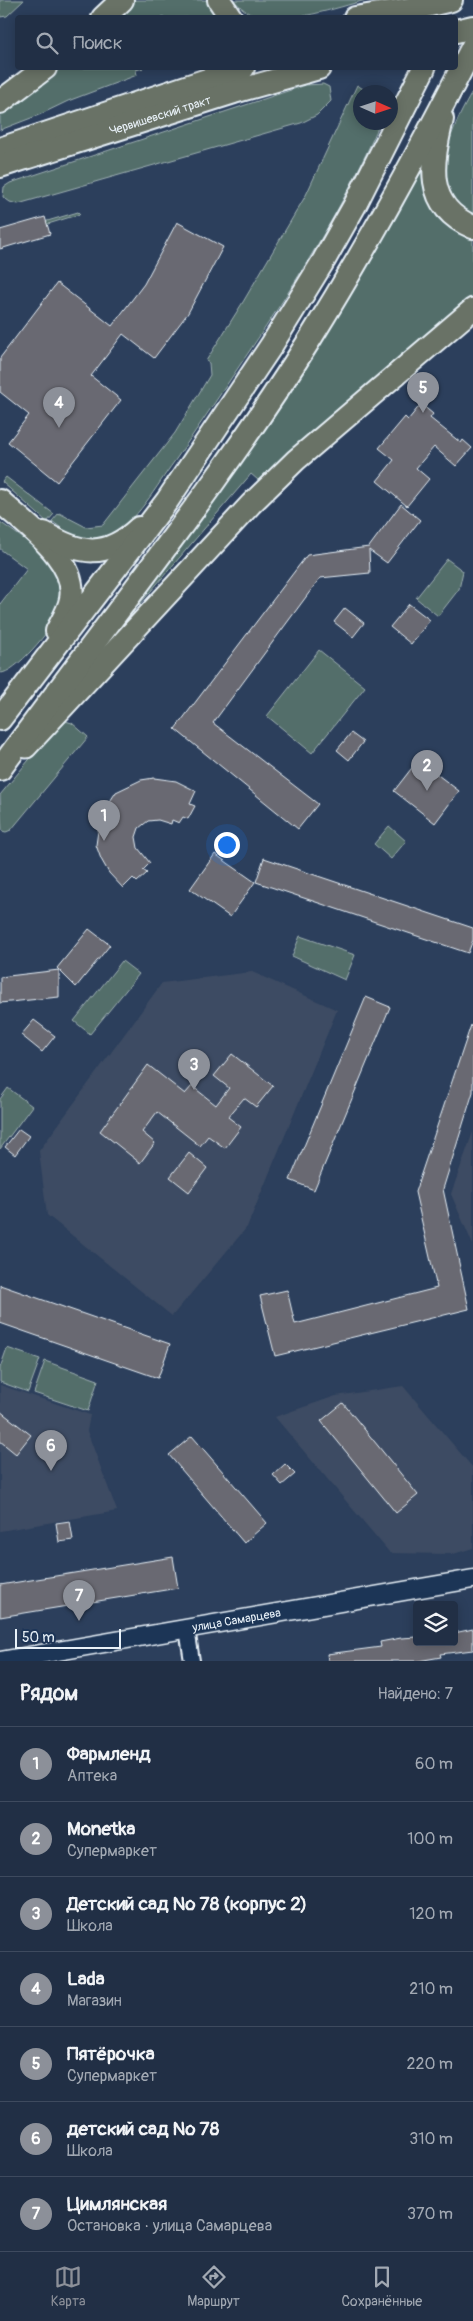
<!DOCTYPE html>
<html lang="ru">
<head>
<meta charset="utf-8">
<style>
  body { margin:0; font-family:Pangolin,sans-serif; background:#29374c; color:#f1f3f6 }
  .controls { position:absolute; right:15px; bottom:15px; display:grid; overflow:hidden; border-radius:5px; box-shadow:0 2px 12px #0003 }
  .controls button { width:45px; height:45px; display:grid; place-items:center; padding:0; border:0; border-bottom:1px solid #3e4a5e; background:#212f45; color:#f1f3f6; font:25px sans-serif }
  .compass { position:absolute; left:353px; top:85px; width:45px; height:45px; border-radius:50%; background:#212f45; box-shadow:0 2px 12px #0003; rotate:93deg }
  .scale { position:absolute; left:15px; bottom:12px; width:106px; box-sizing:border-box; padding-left:5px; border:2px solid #e8f1f8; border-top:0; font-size:14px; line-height:18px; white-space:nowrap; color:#e8f1f8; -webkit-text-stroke:4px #1d3557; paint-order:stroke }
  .you { position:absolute; left:226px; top:844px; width:18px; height:18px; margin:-12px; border:4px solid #fff; border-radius:50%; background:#1a73e8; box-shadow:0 0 0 8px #1a73e833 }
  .badge { display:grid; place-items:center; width:32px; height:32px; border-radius:50%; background:#8c9099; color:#fff; font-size:16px; font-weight:700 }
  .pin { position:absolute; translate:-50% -41px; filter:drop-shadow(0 1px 2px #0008) }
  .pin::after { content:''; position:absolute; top:26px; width:18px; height:15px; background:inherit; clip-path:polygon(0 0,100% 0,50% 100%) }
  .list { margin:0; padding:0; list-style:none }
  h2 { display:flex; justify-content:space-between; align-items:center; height:65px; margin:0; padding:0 20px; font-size:21px }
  h2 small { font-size:16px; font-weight:400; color:#a2a9b3 }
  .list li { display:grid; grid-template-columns:32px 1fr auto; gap:15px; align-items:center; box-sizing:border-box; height:75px; padding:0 20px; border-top:1px solid #3e4a5e }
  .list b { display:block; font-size:19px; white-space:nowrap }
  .list p { margin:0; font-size:16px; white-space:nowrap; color:#a2a9b3 }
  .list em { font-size:16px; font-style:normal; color:#a2a9b3 }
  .icon { flex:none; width:28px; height:28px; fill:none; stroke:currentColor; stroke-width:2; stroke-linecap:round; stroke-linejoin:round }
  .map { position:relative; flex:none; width:473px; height:1661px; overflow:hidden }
  .search { position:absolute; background:#212f45; box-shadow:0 2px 12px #0003; left:15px; right:15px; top:15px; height:55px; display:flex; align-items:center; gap:12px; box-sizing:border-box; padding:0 18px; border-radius:5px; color:#a2a9b3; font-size:19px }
  .sheet { height:590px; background:#212f45 }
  nav { display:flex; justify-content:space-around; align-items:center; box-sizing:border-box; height:70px; border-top:1px solid #3e4a5e; background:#212f45; font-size:14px; color:#a2a9b3 }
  nav a { display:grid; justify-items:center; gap:2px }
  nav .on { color:#8c9099 }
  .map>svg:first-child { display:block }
</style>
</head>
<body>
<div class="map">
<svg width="473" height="1661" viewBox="0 0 473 1661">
  <rect width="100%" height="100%" fill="#2c3f5c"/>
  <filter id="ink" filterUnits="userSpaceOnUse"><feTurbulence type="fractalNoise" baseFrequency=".02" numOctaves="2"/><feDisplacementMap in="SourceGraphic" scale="10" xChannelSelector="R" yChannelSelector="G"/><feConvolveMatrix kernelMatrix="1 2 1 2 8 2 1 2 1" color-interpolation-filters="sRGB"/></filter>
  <g filter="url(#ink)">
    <path fill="#3e4c63" d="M 252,972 L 337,1010 L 247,1227 L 172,1316 L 47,1215 L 39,1151 L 162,983 Z
      M 473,1132 L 473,1245 L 451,1194 Z
      M 0,1385 L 90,1415 L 87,1431 L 117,1511 L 0,1531 Z
      M 403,1386 L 473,1468 L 473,1548 L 453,1554 L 390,1553 L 275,1417 L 336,1396 Z"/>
    <path fill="#536e6b" stroke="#9eb0b2" d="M 0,0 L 24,0 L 7,16 L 0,17 Z
      M 131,0 L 206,0 L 217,17 L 112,18 Z
      M 233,0 L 366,0 C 336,8 289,24 259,17 C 248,15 241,7 233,0 Z
      M 56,68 L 143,68 L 136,70 L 137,75 L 68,101 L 39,115 L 0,130 L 0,110 Z
      M 323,84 L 329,87 L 331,101 L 317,115 L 301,123 L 18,204 L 10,202 L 3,197 L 4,187 L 10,183 L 306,85 Z
      M 357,85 L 368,92 L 360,92 L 360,122 L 380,123 C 344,207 294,286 242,362 C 220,395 197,429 174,462 C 157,485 136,524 110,536 C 86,546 70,535 52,521 L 59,513 L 86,527 L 103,525 L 175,433 L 210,375 L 209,363 L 206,361 L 243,302 L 306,195 Z
      M 473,91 L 473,218 C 421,192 451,128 473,91 Z
      M 426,165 L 473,236 L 473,297 L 423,342 L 258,480 L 251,474 L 133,612 L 135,614 L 80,679 L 79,677 L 190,534 L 271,418 L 343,307 L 394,213 Z
      M 78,212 L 80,214 L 0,239 L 0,235 Z
      M 6,477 L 54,514 L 47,522 L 2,482 Z
      M 0,522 L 51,558 L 64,580 C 62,591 61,603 58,614 C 53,628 15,674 0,673 L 0,604 L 27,569 L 0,549 Z
      M 447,559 L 463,571 L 459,589 L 438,616 L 416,598 Z
      M 319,650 L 365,687 L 312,753 L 267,716 Z
      M 62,720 L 72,723 L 88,737 L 11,830 L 6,832 L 2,831 L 0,795 Z
      M 389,826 L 406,841 L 391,859 L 374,844 Z
      M 300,936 L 355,955 L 345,980 L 292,956 Z
      M 122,961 L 139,974 L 90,1034 L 74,1021 Z
      M 8,1088 L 32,1106 L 0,1149 L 0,1099 Z
      M 7,1348 L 40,1359 L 28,1392 L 0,1382 L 0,1368 Z
      M 45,1361 L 98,1380 L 88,1411 L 34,1393 Z"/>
    <path fill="#696972" stroke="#e8f1f8" d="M 45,217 L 50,234 L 0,249 L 0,230 Z
      M 177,222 L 223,247 L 188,313 L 154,358 L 123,334 L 91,376 L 121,400 L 57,482 L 8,442 L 29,415 L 0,392 L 0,358 L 57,283 L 112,326 L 144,284 Z
      M 421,404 L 433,414 L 430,418 L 461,443 L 463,440 L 472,448 L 456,466 L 434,447 L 416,468 L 429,479 L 407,506 L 377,481 L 394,460 L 379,448 L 405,417 L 408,420 Z
      M 401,504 L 420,520 L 387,563 L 369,550 L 370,573 L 320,578 L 213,723 L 318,804 L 298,829 L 175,729 L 307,555 L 369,547 Z
      M 409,604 L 430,620 L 411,644 L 390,627 Z
      M 345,608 L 364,623 L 353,637 L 334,622 Z
      M 351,733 L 363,742 L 349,760 L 337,750 Z
      M 418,760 L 459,791 L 435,823 L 394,791 Z
      M 154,778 L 176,781 L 196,791 L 190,804 L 195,806 L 188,819 L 183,817 L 179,823 L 172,820 L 171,824 L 158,820 L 148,821 L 139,828 L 136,837 L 138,848 L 150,863 L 143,870 L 147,873 L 137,882 L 133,878 L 123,888 L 109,873 L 101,859 L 96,845 L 100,817 L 116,792 L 141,780 Z
      M 215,854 L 255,882 L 230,917 L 190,889 Z
      M 264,858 L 473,928 L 473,940 L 468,953 L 256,882 Z
      M 89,929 L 110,945 L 76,987 L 57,968 Z
      M 59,970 L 59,997 L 0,1003 L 0,977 Z
      M 366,997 L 390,1007 L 314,1190 L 290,1180 Z
      M 34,1020 L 55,1036 L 42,1052 L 21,1035 Z
      M 471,1025 L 473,1026 L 473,1092 L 443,1189 L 469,1309 L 275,1356 L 260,1296 L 287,1290 L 295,1324 L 437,1288 L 415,1192 Z
      M 232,1054 L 273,1086 L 256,1107 L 244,1098 L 228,1117 L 241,1127 L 225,1148 L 208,1136 L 200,1146 L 157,1112 L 142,1132 L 155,1143 L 140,1163 L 100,1131 L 148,1065 L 185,1094 L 192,1086 L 216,1105 L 229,1088 L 214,1076 Z
      M 19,1129 L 29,1136 L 15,1155 L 5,1147 Z
      M 189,1153 L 207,1168 L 189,1192 L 170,1177 Z
      M 0,1285 L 170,1344 L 158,1378 L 0,1323 Z
      M 343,1403 L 418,1495 L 396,1513 L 321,1421 Z
      M 0,1411 L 31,1435 L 16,1454 L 0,1441 Z
      M 192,1436 L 267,1523 L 244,1543 L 169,1455 Z
      M 285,1464 L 295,1474 L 282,1485 L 273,1475 Z
      M 70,1521 L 73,1540 L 59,1542 L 56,1523 Z
      M 173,1557 L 178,1588 L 0,1617 L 0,1585 Z
      M 473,1629 L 473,1650 L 440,1654 L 441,1657 L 418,1661 L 328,1661 L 327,1654 L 381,1647 L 380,1642 L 401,1638 L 417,1637 L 417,1642 L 454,1642 L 454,1633 Z"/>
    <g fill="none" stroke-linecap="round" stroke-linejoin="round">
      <g stroke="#e8f1f8" stroke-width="18">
        <path id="minor" d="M 187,1629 L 192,1661"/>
      </g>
      <g stroke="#e8f1f8" stroke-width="21">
        <g id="tertiary">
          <path id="s1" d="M 0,1661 L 473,1579"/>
        </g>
      </g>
      <g stroke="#e8f1f8" stroke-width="25">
        <path id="primary" d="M 26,747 L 251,504 L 296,460 L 473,309"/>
      </g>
      <g stroke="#e8f1f8" stroke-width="26">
        <g id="trunk">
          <path d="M 219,0 L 231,18"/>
          <path d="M 103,18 L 122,0"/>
          <path d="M 355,18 L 421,7 L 451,0"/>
          <path d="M 456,31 L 473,27"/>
          <path d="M 0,102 L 45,68"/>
          <path d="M 442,119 C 432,163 423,206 473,227"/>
          <path d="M 0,149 L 243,68"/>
          <path id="s2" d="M 0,166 L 234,92 L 319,68"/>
          <path d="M 0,501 C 25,525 78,559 71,599 C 69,611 62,621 57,631"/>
          <path d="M 44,533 C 80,555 106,559 139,528"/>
          <path d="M 0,719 L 167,501 L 271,346 L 324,260 L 355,205 L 424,68"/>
          <path d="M 0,769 C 104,626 217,488 310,339 C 369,244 423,145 473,46"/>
        </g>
      </g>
      <use href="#minor" stroke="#1d3557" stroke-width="14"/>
      <use href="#tertiary" stroke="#1d3557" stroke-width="18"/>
      <use href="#primary" stroke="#697266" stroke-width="21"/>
      <use href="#trunk" stroke="#697266" stroke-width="22"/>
    </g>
  </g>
  <g text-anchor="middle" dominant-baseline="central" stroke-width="4" stroke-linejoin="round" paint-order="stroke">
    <g font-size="12" fill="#e8f1f8" stroke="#1d3557">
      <text stroke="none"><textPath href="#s2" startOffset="168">Червишевский тракт</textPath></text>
      <text stroke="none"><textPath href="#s1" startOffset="240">улица Самарцева</textPath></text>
    </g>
  </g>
</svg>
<div class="controls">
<button><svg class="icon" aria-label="layers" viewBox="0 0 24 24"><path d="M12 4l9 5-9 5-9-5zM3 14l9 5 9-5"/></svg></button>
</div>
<svg class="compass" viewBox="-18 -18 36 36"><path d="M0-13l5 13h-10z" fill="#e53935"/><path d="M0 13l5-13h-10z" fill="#a2a9b3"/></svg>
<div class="scale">50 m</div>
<div class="you"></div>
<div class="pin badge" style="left:104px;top:841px">1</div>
<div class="pin badge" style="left:427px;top:791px">2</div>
<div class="pin badge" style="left:194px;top:1090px">3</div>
<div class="pin badge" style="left:59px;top:428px">4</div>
<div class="pin badge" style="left:423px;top:413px">5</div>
<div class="pin badge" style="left:51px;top:1471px">6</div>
<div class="pin badge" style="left:79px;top:1621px">7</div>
<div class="search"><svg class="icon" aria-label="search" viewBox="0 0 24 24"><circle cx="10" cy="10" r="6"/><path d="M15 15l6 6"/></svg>Поиск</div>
</div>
<section class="sheet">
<h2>Рядом<small>Найдено: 7</small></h2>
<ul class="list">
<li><span class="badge">1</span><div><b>Фармленд</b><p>Аптека</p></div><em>60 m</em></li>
<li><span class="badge">2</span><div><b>Monetka</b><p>Супермаркет</p></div><em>100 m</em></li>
<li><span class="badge">3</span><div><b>Детский сад № 78 (корпус 2)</b><p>Школа</p></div><em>120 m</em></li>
<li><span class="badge">4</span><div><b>Lada</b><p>Магазин</p></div><em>210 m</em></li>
<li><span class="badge">5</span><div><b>Пятёрочка</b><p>Супермаркет</p></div><em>220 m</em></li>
<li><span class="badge">6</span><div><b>детский сад № 78</b><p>Школа</p></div><em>310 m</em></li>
<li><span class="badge">7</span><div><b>Цимлянская</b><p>Остановка · улица Самарцева</p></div><em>370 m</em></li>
</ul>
</section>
<nav>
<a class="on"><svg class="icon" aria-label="map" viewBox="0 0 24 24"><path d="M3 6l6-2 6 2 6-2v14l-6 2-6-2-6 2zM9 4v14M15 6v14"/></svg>Карта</a>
<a><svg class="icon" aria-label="directions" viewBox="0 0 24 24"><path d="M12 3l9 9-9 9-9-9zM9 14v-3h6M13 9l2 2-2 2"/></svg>Маршрут</a>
<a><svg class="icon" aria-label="saved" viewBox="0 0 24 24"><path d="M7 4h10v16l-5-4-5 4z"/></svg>Сохранённые</a>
</nav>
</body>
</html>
